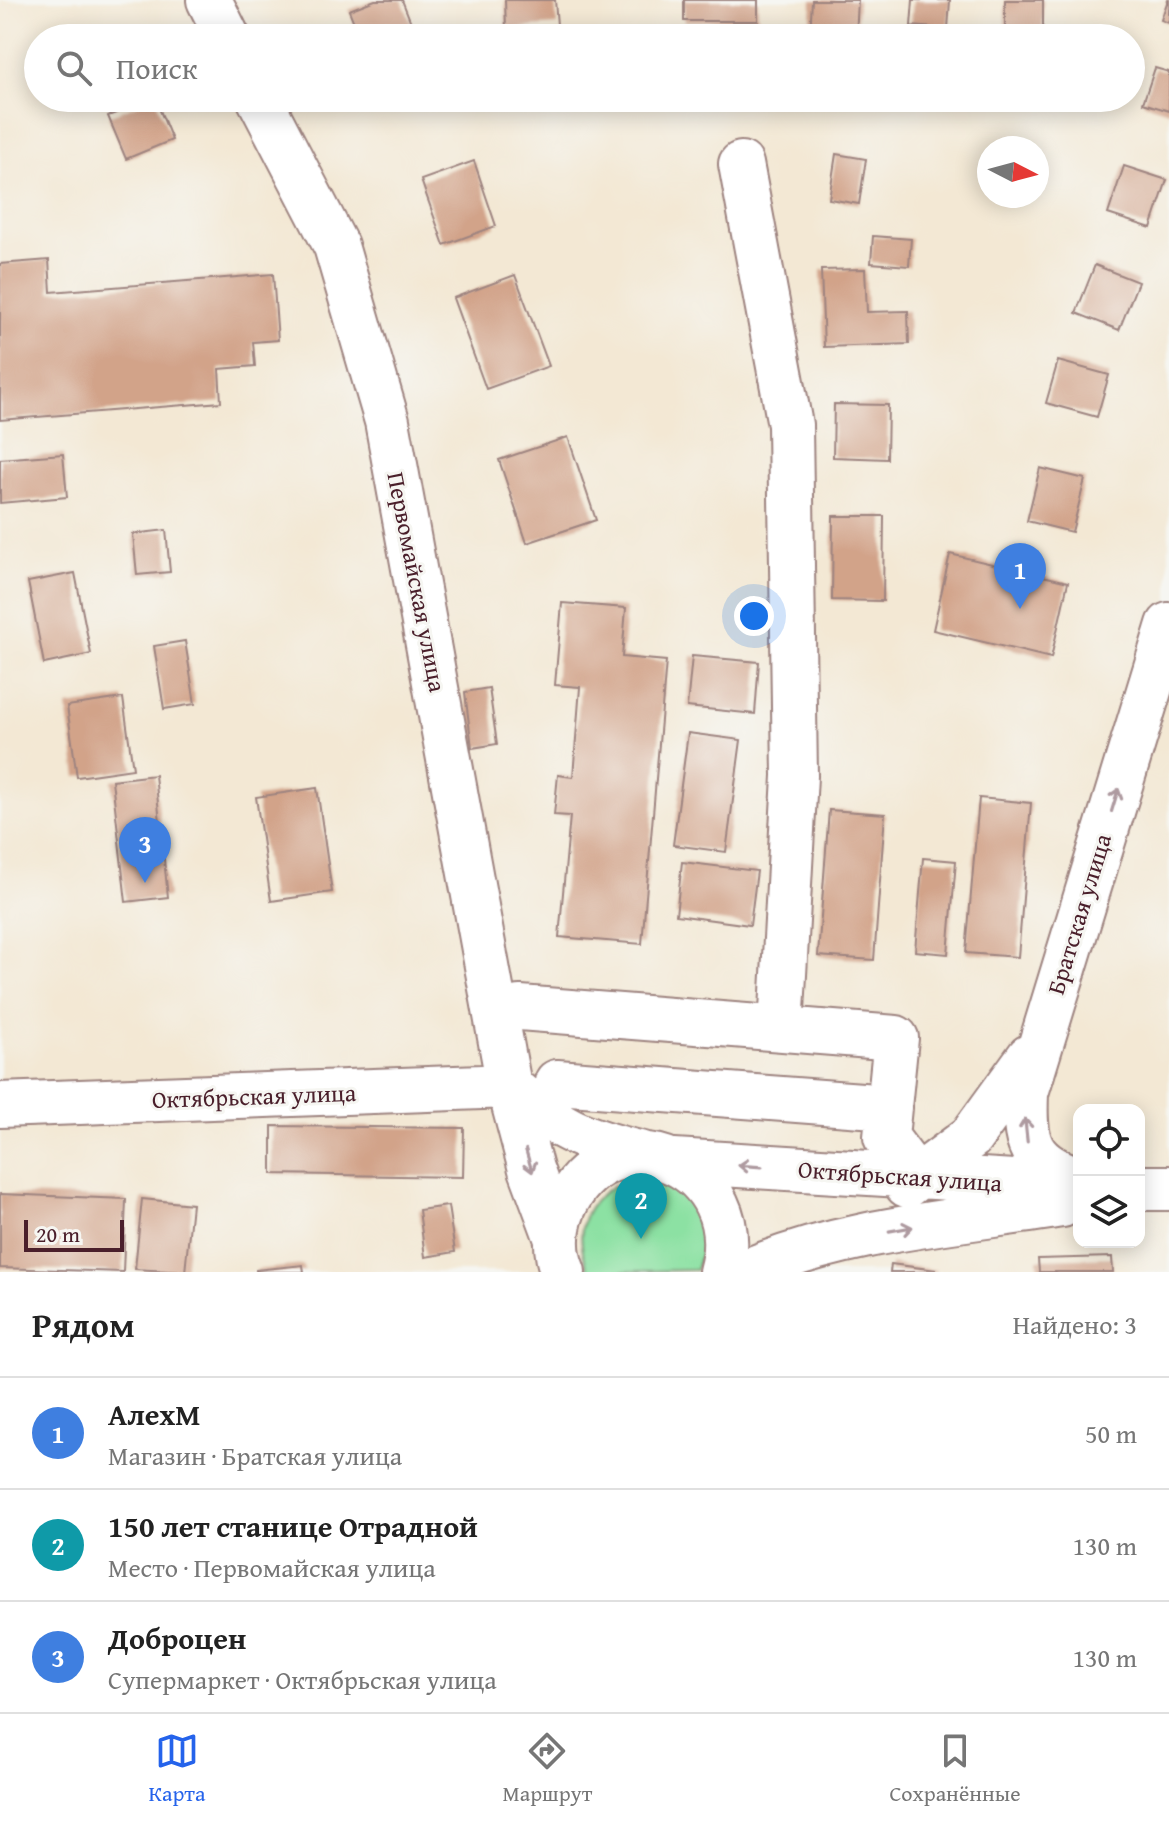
<!DOCTYPE html>
<html lang="ru">
<head>
<meta charset="utf-8">
<style>
  body { margin:0; font-family:"Gentium Book Plus",serif; background:#f6f6f6; color:#222 }
  .controls { position:absolute; right:24px; bottom:24px; display:grid; overflow:hidden; border-radius:16px; box-shadow:0 4px 20px #0003 }
  .controls button { width:72px; height:72px; display:grid; place-items:center; padding:0; border:0; border-bottom:2px solid #e0e0e0; background:#fff; color:#222; font:40px sans-serif }
  .compass { position:absolute; left:977px; top:136px; width:72px; height:72px; border-radius:50%; background:#fff; box-shadow:0 4px 20px #0003; rotate:96deg }
  .scale { position:absolute; left:24px; bottom:20px; width:100px; box-sizing:border-box; padding-left:8px; border:4px solid #4a1f2b; border-top:0; font-size:22px; line-height:28px; white-space:nowrap; color:#4a1f2b; -webkit-text-stroke:6px #f6f6f2; paint-order:stroke }
  .you { position:absolute; left:754px; top:616px; width:28px; height:28px; margin:-20px; border:6px solid #fff; border-radius:50%; background:#1a73e8; box-shadow:0 0 0 12px #1a73e833 }
  .badge { display:grid; place-items:center; width:52px; height:52px; border-radius:50%; background:#2563eb; color:#fff; font-size:26px; font-weight:700 }
  .pin { position:absolute; translate:-50% -66px; filter:drop-shadow(0 2px 4px #0008) }
  .pin::after { content:''; position:absolute; top:42px; width:28px; height:24px; background:inherit; clip-path:polygon(0 0,100% 0,50% 100%) }
  .list { margin:0; padding:0; list-style:none }
  h2 { display:flex; justify-content:space-between; align-items:center; height:104px; margin:0; padding:0 32px; font-size:34px }
  h2 small { font-size:26px; font-weight:400; color:#767676 }
  .list li { display:grid; grid-template-columns:52px 1fr auto; gap:24px; align-items:center; box-sizing:border-box; height:112px; padding:0 32px; border-top:2px solid #e0e0e0 }
  .list b { display:block; font-size:30px; white-space:nowrap }
  .list p { margin:0; font-size:26px; white-space:nowrap; color:#767676 }
  .list em { font-size:26px; font-style:normal; color:#767676 }
  .icon { flex:none; width:44px; height:44px; fill:none; stroke:currentColor; stroke-width:2; stroke-linecap:round; stroke-linejoin:round }
  .map { position:relative; flex:none; width:1169px; height:1272px; overflow:hidden }
  .search { position:absolute; background:#fff; box-shadow:0 4px 20px #0003; left:24px; right:24px; top:24px; height:88px; display:flex; align-items:center; gap:20px; box-sizing:border-box; padding:0 28px; border-radius:44px; color:#767676; font-size:30px }
  .sheet { height:440px; background:#fff }
  nav { display:flex; justify-content:space-around; align-items:center; box-sizing:border-box; height:112px; border-top:2px solid #e0e0e0; background:#fff; font-size:22px; color:#767676 }
  nav a { display:grid; justify-items:center; gap:4px }
  nav .on { color:#2563eb }
  .map>svg:first-child { display:block }
</style>
</head>
<body>
<div class="map">
<svg width="1169" height="1272" viewBox="0 0 1169 1272">
  <rect width="100%" height="100%" fill="#f6f6f2"/>
  <filter id="ink" filterUnits="userSpaceOnUse"><feTurbulence type="fractalNoise" baseFrequency=".0125" numOctaves="2"/><feDisplacementMap in="SourceGraphic" scale="16" xChannelSelector="R" yChannelSelector="G"/><feConvolveMatrix kernelMatrix="1 2 1 2 8 2 1 2 1" color-interpolation-filters="sRGB"/></filter>
  <filter id="wash" filterUnits="userSpaceOnUse"><feTurbulence type="fractalNoise" baseFrequency=".006" numOctaves="4" result="noise"/><feDisplacementMap in="SourceGraphic" scale="32" xChannelSelector="R" yChannelSelector="G"/><feGaussianBlur stdDeviation="1.8" result="paint"/><feColorMatrix in="noise" values="0 0 0 0 0 0 0 0 0 0 0 0 0 0 0 0 0 1.4 0 .05"/><feComposite in="paint" operator="in"/></filter>
  <g filter="url(#wash)">
    <rect width="100%" height="100%" fill="#f3e8d4"/>
    <path fill="#8ce1a3" stroke="#6b8067" stroke-width="2" d="M 647,1178 C 694,1189 712,1225 696,1270 L 590,1272 C 566,1222 594,1182 647,1178 Z"/>
    <g id="blocks">
      <path fill="#d2a389" d="M 375,0 L 402,0 L 417,38 L 360,38 L 349,10 Z
        M 505,0 L 555,0 L 557,25 L 506,29 Z
        M 684,0 L 758,0 L 758,21 L 684,21 Z
        M 812,0 L 858,0 L 856,38 L 810,36 Z
        M 913,0 L 950,0 L 948,29 L 911,26 Z
        M 1005,0 L 1043,0 L 1043,30 L 1005,29 Z
        M 1168,0 L 1169,0 L 1169,23 L 1161,20 Z
        M 1155,68 L 1169,72 L 1169,111 L 1143,103 Z
        M 155,98 L 172,140 L 126,159 L 108,116 Z
        M 836,154 L 866,159 L 859,204 L 829,199 Z
        M 474,161 L 496,226 L 444,245 L 421,180 Z
        M 1124,166 L 1167,180 L 1151,228 L 1108,214 Z
        M 873,236 L 911,239 L 909,266 L 871,263 Z
        M 49,260 L 51,292 L 273,274 L 278,340 L 253,342 L 255,366 L 219,369 L 221,402 L 0,420 L 0,264 Z
        M 1095,265 L 1138,282 L 1119,330 L 1076,313 Z
        M 865,269 L 867,312 L 908,311 L 909,344 L 824,347 L 821,270 Z
        M 515,275 L 549,366 L 486,389 L 453,298 Z
        M 1058,361 L 1109,375 L 1097,417 L 1046,403 Z
        M 834,404 L 888,405 L 887,459 L 833,457 Z
        M 568,437 L 596,520 L 527,543 L 499,460 Z
        M 63,454 L 67,497 L 0,503 L 0,459 Z
        M 1040,468 L 1085,479 L 1072,532 L 1027,521 Z
        M 833,516 L 884,516 L 883,601 L 832,600 Z
        M 166,530 L 170,572 L 137,575 L 133,534 Z
        M 950,554 L 1068,582 L 1051,658 L 933,630 Z
        M 75,573 L 91,654 L 44,664 L 28,582 Z
        M 562,603 L 626,608 L 622,657 L 666,661 L 642,944 L 559,937 L 570,816 L 554,815 L 558,775 L 573,777 L 580,687 L 555,685 Z
        M 185,641 L 195,704 L 164,709 L 154,646 Z
        M 692,656 L 759,662 L 755,714 L 687,707 Z
        M 489,688 L 497,744 L 472,748 L 465,692 Z
        M 123,698 L 133,769 L 77,777 L 67,706 Z
        M 688,733 L 741,740 L 726,852 L 673,845 Z
        M 155,775 L 168,897 L 126,902 L 112,780 Z
        M 317,788 L 332,892 L 271,901 L 256,797 Z
        M 979,798 L 1031,803 L 1018,957 L 966,953 Z
        M 829,810 L 885,814 L 874,960 L 818,956 Z
        M 923,858 L 956,861 L 948,954 L 915,951 Z
        M 682,862 L 757,871 L 750,925 L 676,915 Z
        M 272,1126 L 464,1128 L 463,1177 L 272,1174 Z
        M 0,1194 L 126,1199 L 123,1272 L 0,1268 Z
        M 142,1199 L 192,1204 L 185,1272 L 135,1269 Z
        M 448,1206 L 455,1252 L 425,1257 L 419,1210 Z
        M 1112,1257 L 1113,1272 L 1039,1272 L 1038,1259 Z
        M 891,1264 L 936,1270 L 936,1272 L 890,1272 Z
        M 303,1265 L 304,1272 L 256,1272 L 256,1270 Z"/>
    </g>
  </g>
  <g filter="url(#ink)">
    <use href="#blocks" fill-opacity="0" stroke="#9e8480" stroke-width="2"/>
    <g fill="none" stroke-linecap="round" stroke-linejoin="round">
      <g stroke="#9e8480" stroke-width="48">
        <path id="minor" d="M 209,0 L 228,38
          M 259,98 L 336,246 L 387,421 L 509,1086 L 531,1169 L 557,1239
          M 741,164 L 790,425 L 795,776 L 781,1029
          M 497,1012 L 520,1008 L 896,1038 L 886,1137 L 917,1178
          M 557,1082 L 889,1107
          M 509,1086 C 557,1129 581,1139 643,1154
          M 0,1105 L 509,1086
          M 674,1161 L 1079,1186
          M 1079,1179 C 1027,1163 1024,1142 1026,1093 L 1169,625
          M 907,1185 L 971,1137 L 1029,1057
          M 1139,1188 L 1169,1188
          M 563,1272 C 553,1249 556,1222 567,1201 C 619,1107 750,1169 721,1272
          M 745,1272 C 845,1229 956,1222 1062,1205"/>
      </g>
      <use href="#minor" stroke="#fff" stroke-width="44"/>
    </g>
    <defs><path id="oneway-shaft" d="M-6 0H5M1.5-3L5.5 0L1.5 3" fill="none" stroke-width="1.6" stroke-linecap="round" stroke-linejoin="round" transform="scale(2)"/></defs>
    <g stroke="#ae9aa0">
      <use href="#oneway-shaft" transform="translate(1115 800) rotate(-73)"/>
      <use href="#oneway-shaft" transform="translate(1026 1130) rotate(-96)"/>
      <use href="#oneway-shaft" transform="translate(529 1161) rotate(74)"/>
      <use href="#oneway-shaft" transform="translate(750 1166) rotate(-176)"/>
      <use href="#oneway-shaft" transform="translate(901 1229) rotate(-10)"/>
    </g>
  </g>
  <g text-anchor="middle" dominant-baseline="central" stroke-width="6" stroke-linejoin="round" paint-order="stroke">
    <g font-size="24" fill="#4a1f2b" stroke="#f6f6f2">
      <text transform="translate(417 582) rotate(79)">Первомайская улица</text>
      <text transform="translate(1079 914) rotate(-73)">Братская улица</text>
      <text transform="translate(254 1096) rotate(-2)">Октябрьская улица</text>
      <text transform="translate(900 1176) rotate(4)">Октябрьская улица</text>
    </g>
  </g>
</svg>
<div class="controls">
<button><svg class="icon" aria-label="locate" viewBox="0 0 24 24"><circle cx="12" cy="12" r="6"/><path d="M12 2v4M12 18v4M2 12h4M18 12h4"/></svg></button>
<button><svg class="icon" aria-label="layers" viewBox="0 0 24 24"><path d="M12 4l9 5-9 5-9-5zM3 14l9 5 9-5"/></svg></button>
</div>
<svg class="compass" viewBox="-18 -18 36 36"><path d="M0-13l5 13h-10z" fill="#e53935"/><path d="M0 13l5-13h-10z" fill="#767676"/></svg>
<div class="scale">20 m</div>
<div class="you"></div>
<div class="pin badge" style="left:1020px;top:609px;background:#3f7fe0">1</div>
<div class="pin badge" style="left:641px;top:1239px;background:#0f9aa8">2</div>
<div class="pin badge" style="left:145px;top:883px;background:#3f7fe0">3</div>
<div class="search"><svg class="icon" aria-label="search" viewBox="0 0 24 24"><circle cx="10" cy="10" r="6"/><path d="M15 15l6 6"/></svg>Поиск</div>
</div>
<section class="sheet">
<h2>Рядом<small>Найдено: 3</small></h2>
<ul class="list">
<li><span class="badge" style="background:#3f7fe0">1</span><div><b>АлехМ</b><p>Магазин · Братская улица</p></div><em>50 m</em></li>
<li><span class="badge" style="background:#0f9aa8">2</span><div><b>150 лет станице Отрадной</b><p>Место · Первомайская улица</p></div><em>130 m</em></li>
<li><span class="badge" style="background:#3f7fe0">3</span><div><b>Доброцен</b><p>Супермаркет · Октябрьская улица</p></div><em>130 m</em></li>
</ul>
</section>
<nav>
<a class="on"><svg class="icon" aria-label="map" viewBox="0 0 24 24"><path d="M3 6l6-2 6 2 6-2v14l-6 2-6-2-6 2zM9 4v14M15 6v14"/></svg>Карта</a>
<a><svg class="icon" aria-label="directions" viewBox="0 0 24 24"><path d="M12 3l9 9-9 9-9-9zM9 14v-3h6M13 9l2 2-2 2"/></svg>Маршрут</a>
<a><svg class="icon" aria-label="saved" viewBox="0 0 24 24"><path d="M7 4h10v16l-5-4-5 4z"/></svg>Сохранённые</a>
</nav>
</body>
</html>
